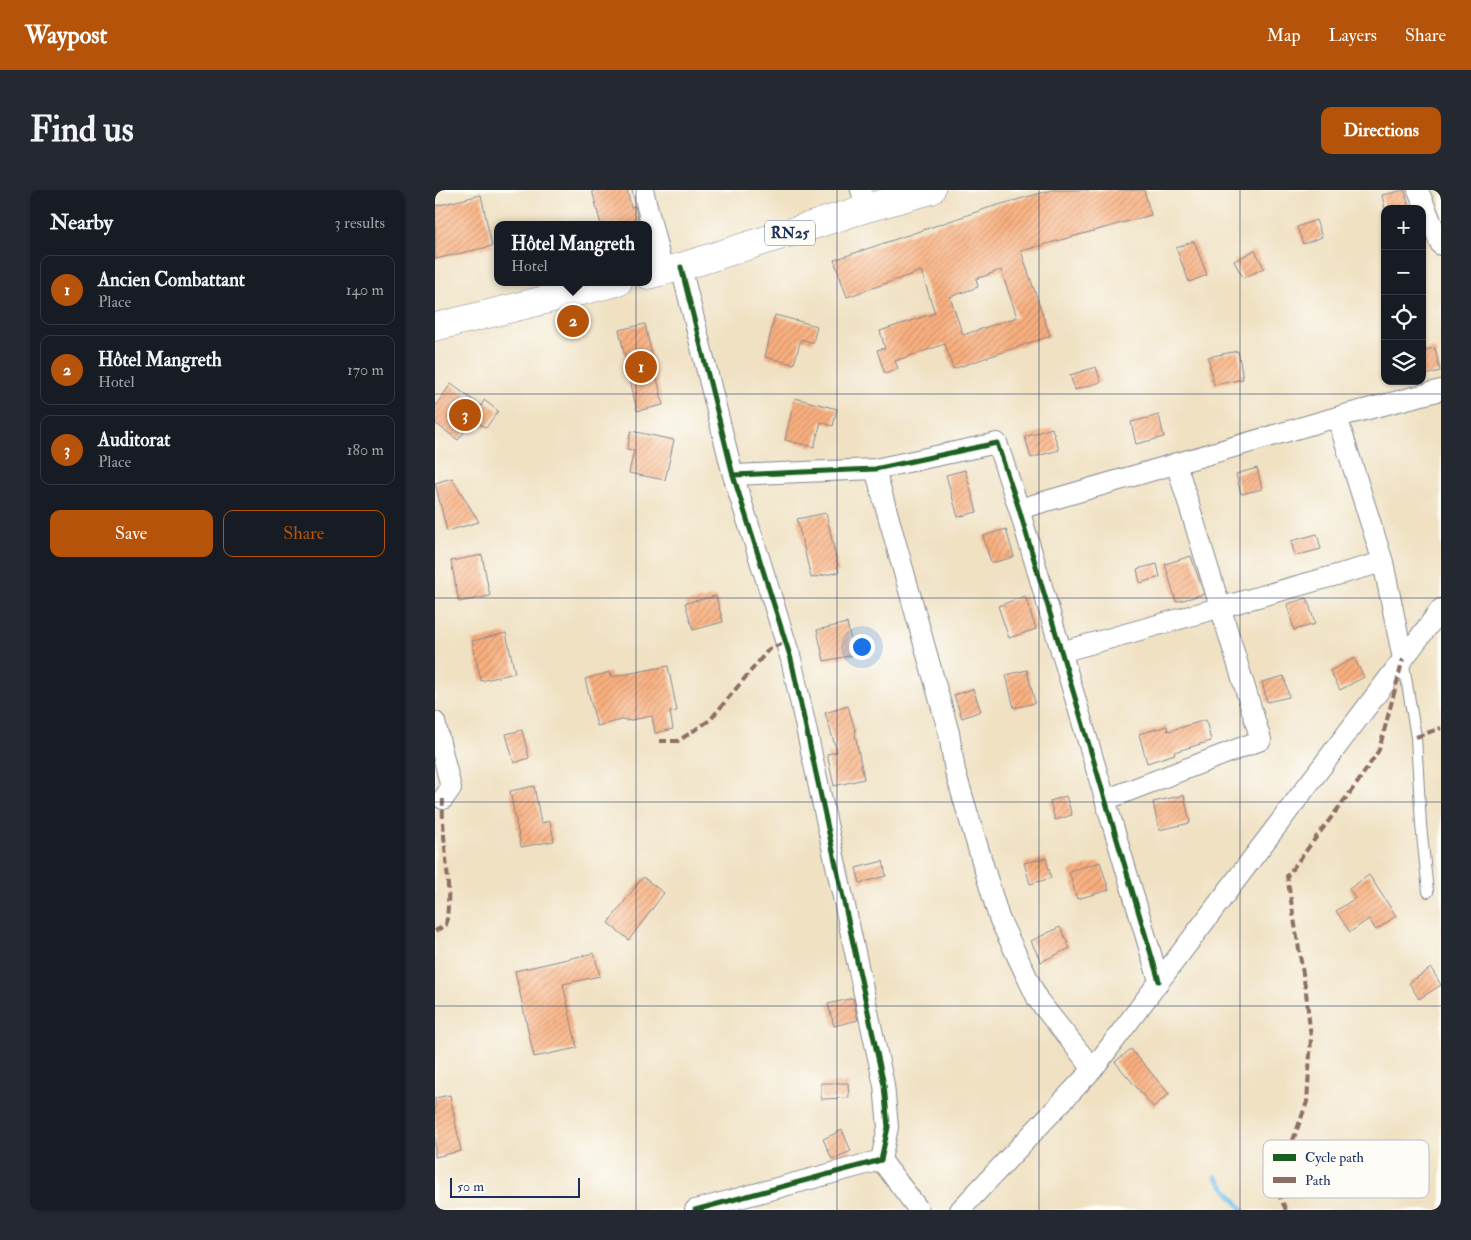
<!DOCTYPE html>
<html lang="en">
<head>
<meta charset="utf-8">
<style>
  body { margin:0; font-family:"IM FELL Double Pica",serif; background:#242831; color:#f1f3f6 }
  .controls { position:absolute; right:15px; top:15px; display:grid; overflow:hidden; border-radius:10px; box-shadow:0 1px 4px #0004 }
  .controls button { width:45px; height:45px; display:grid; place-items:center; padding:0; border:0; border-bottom:1px solid #363941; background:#171b24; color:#f1f3f6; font:25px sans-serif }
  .scale { position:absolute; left:15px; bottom:12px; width:130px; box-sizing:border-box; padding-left:5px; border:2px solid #1b2f5e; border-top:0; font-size:14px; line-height:18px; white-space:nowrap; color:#1b2f5e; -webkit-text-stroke:4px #fdfcf7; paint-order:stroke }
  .you { position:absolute; left:426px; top:456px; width:18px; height:18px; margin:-12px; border:4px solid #fff; border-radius:50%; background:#1a73e8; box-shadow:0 0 0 8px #1a73e833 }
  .badge { display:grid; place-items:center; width:32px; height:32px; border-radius:50%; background:#b45309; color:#fff; font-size:16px; font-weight:700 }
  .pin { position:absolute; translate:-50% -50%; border:2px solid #fff; box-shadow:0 1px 5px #0006 }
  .popup { position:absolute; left:59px; top:31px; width:158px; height:65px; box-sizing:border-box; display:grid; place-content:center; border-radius:10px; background:#171b24; filter:drop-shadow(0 1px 4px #0005); font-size:16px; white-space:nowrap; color:#9ea1a6 }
  .popup b { font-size:19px; color:#f1f3f6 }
  .popup::after { content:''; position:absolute; left:50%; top:100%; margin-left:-10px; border:10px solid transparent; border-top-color:#171b24 }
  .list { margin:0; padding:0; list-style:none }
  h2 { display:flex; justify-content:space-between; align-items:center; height:65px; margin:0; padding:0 20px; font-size:21px }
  h2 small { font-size:16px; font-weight:400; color:#9ea1a6 }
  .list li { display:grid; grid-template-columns:32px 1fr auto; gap:15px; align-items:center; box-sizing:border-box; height:70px; margin:0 10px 10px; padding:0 10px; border:1px solid #363941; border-radius:10px }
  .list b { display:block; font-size:19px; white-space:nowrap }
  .list p { margin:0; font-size:16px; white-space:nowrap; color:#9ea1a6 }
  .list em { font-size:16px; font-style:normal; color:#9ea1a6 }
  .actions { display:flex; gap:10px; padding:15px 20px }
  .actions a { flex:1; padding:11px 0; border:1px solid #b45309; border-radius:10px; text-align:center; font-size:18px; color:#b45309 }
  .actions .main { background:#b45309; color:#fff }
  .icon { flex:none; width:28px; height:28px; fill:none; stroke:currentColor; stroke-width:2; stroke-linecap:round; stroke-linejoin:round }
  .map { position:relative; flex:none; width:1006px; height:1020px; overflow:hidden; border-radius:10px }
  header { display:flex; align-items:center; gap:30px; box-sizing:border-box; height:70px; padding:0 25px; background:#b45309; color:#fff }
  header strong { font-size:24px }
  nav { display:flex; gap:28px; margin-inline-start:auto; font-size:18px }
  .intro { display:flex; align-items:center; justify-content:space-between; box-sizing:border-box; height:120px; padding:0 30px }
  h1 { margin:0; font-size:35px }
  .button { padding:12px 22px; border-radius:10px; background:#b45309; color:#fff; font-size:18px; font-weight:700 }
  main { display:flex; gap:30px; padding:0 30px }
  aside { flex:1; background:#171b24; border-radius:10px; box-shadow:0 1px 4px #0004 }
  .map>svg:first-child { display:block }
</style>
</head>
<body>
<header>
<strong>Waypost</strong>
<nav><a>Map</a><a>Layers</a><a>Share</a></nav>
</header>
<div class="intro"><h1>Find us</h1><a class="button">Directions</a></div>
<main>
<aside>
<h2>Nearby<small>3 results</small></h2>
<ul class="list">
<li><span class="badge">1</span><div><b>Ancien Combattant</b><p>Place</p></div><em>140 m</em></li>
<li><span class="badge">2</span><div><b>Hôtel Mangreth</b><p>Hotel</p></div><em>170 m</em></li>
<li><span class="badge">3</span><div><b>Auditorat</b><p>Place</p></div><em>180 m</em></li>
</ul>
<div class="actions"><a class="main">Save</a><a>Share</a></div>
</aside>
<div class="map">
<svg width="1006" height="1020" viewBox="0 0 1006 1020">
  <defs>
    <pattern id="building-hatch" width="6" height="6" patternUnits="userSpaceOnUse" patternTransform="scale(1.25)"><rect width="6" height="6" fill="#fab07f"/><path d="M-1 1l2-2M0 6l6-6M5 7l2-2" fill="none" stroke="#ca906b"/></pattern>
  </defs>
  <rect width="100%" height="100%" fill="#fdfcf7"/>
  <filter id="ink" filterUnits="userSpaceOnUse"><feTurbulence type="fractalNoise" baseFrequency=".02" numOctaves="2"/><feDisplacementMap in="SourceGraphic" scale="10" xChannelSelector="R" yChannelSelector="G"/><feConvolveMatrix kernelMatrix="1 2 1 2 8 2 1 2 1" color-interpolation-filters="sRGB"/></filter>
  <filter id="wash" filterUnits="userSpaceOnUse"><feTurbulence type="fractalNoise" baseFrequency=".0096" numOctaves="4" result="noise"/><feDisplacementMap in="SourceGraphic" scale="20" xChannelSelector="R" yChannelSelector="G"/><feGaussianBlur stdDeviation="1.12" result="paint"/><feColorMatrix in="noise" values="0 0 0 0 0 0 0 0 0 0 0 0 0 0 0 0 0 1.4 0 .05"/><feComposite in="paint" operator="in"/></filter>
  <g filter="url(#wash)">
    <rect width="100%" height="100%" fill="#f0e1c2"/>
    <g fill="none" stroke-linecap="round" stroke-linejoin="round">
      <path stroke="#75c0ee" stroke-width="5" d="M 781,987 L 808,1020"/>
    </g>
    <g id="blocks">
      <path fill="url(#building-hatch)" fill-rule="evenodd" d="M 157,0 L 192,0 L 196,17 L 200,16 L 204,35 L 166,35 Z
        M 617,0 L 709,0 L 716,25 L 586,61 L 615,146 L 518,179 L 510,154 L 460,171 L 463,179 L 450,184 L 442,160 L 450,158 L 445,141 L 500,123 L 486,81 L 412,107 L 399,70 L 556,17 ZM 566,80 L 582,127 L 528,145 L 515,107 L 543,97 L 541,89 Z
        M 970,0 L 974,19 L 950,19 L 947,5 Z
        M 46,5 L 57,56 L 0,69 L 0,16 Z
        M 881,30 L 887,47 L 868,54 L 862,37 Z
        M 759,51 L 772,85 L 754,92 L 741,58 Z
        M 820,60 L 829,78 L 808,88 L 799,71 Z
        M 340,125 L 382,136 L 378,153 L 366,149 L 359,174 L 330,167 Z
        M 210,134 L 228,215 L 202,221 L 184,140 Z
        M 1000,158 L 1005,181 L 987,186 L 987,161 Z
        M 803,161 L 808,189 L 779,195 L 773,167 Z
        M 661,177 L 666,192 L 640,200 L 635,185 Z
        M 16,194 L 46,216 L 49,210 L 63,221 L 51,238 L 38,229 L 23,250 L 0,233 L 0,216 Z
        M 360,208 L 402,219 L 398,236 L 386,232 L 379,257 L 350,250 Z
        M 724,225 L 729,247 L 701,254 L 696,232 Z
        M 617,238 L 624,260 L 596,268 L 590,247 Z
        M 196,241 L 239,250 L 230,290 L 194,283 L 199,260 L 192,259 Z
        M 822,278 L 827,299 L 806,304 L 801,284 Z
        M 530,280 L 542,322 L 523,327 L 511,285 Z
        M 17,288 L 44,332 L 12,341 L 0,293 Z
        M 391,323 L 404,382 L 376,388 L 362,329 Z
        M 571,339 L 579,367 L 556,373 L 548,346 Z
        M 882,344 L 886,359 L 860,366 L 856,351 Z
        M 47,365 L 55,406 L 24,412 L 16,371 Z
        M 756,366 L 769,404 L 741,412 L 730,374 Z
        M 722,374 L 725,387 L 705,393 L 702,379 Z
        M 281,406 L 288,432 L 258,440 L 250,413 Z
        M 590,406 L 601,439 L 574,448 L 563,416 Z
        M 872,408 L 880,434 L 859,440 L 852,414 Z
        M 412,433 L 419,465 L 389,471 L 382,440 Z
        M 71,443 L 80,483 L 46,491 L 37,451 Z
        M 919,468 L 929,487 L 905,500 L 895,481 Z
        M 233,476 L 242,521 L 235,522 L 238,539 L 220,543 L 217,526 L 191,531 L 191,529 L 162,536 L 150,489 L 175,482 L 176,487 Z
        M 592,480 L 600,513 L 579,518 L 571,485 Z
        M 849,486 L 854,507 L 832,512 L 827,492 Z
        M 538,499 L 546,521 L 527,528 L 519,505 Z
        M 413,516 L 421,543 L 420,544 L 429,589 L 399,596 L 392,564 L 402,562 L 390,523 Z
        M 771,530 L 776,551 L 739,562 L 740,564 L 712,573 L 704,544 L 732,536 L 733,541 Z
        M 87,540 L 94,568 L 79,573 L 71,544 Z
        M 99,596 L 106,633 L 115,631 L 119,651 L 86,657 L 75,601 Z
        M 749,605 L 755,633 L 724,640 L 718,612 Z
        M 631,606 L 637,625 L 620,630 L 615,611 Z
        M 611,668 L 616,688 L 595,694 L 589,673 Z
        M 448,671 L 451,686 L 425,693 L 421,678 Z
        M 665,672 L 674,700 L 642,709 L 634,681 Z
        M 934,685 L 961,726 L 941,740 L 934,729 L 915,742 L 901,721 L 920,708 L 914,699 Z
        M 208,687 L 229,703 L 194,750 L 173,733 Z
        M 625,737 L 635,758 L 606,772 L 596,751 Z
        M 159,763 L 165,786 L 128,794 L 142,858 L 99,867 L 80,781 Z
        M 996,778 L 1006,795 L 984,809 L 974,793 Z
        M 418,808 L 423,830 L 399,836 L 393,814 Z
        M 696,859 L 734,904 L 718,917 L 680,872 Z
        M 386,893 L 413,893 L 414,908 L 386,909 Z
        M 15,905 L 26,961 L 0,967 L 0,908 Z
        M 407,940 L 416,961 L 397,969 L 388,949 Z"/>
    </g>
  </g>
  <g filter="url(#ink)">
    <use href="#blocks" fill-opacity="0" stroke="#868890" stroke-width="1"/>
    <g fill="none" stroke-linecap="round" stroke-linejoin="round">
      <g stroke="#868890" stroke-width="12">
        <path id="service" d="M 968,470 L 981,547 L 986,635 L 993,702"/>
      </g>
      <g stroke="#868890" stroke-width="22">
        <path id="minor" d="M 208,0 L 228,81
          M 426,0 L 432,18
          M 983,0 L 1006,55
          M 246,77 L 298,285 L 356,469 L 449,895 L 453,937 L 446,970 L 260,1020
          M 902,227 L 948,372 L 968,469
          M 440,279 L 514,543 L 520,581 L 564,728 L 603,810 L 658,879
          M 298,285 L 440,279 L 562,253 L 584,319 L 724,791
          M 584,319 L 902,227 L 1006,200
          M 626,462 L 948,372
          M 0,532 L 16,598 L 8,609
          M 670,610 L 826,550 L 741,273
          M 446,970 L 484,1020
          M 525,1020 L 658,879 L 1006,419"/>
      </g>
      <g stroke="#868890" stroke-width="29">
        <path id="primary" d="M 213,85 L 246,77 L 432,18 L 496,0
          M 0,137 L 183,92"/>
      </g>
      <use href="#service" stroke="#fff" stroke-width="10"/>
      <use href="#minor" stroke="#fff" stroke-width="20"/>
      <use href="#primary" stroke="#fff" stroke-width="28"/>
      <path stroke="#8d6e63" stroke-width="4" stroke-dasharray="8 4" stroke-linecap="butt" d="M 981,547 L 1006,538
        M 224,551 L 243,551 L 275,530 L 334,459 L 351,452
        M 0,741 L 11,735 C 18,693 6,651 8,609
        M 851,1020 L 845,1007 L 857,953 L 872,912 L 876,848 L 871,802 L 852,686 L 923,592 L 944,560 L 968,469"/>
      <g stroke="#fdfcf7" stroke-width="8">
        <path id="cycleway" d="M 246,77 L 298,285 L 356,469 L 449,895 L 453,937 L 446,970 L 260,1020
          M 298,285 L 440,279 L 562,253 L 584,319 L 724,791"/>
      </g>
      <use href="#cycleway" stroke="#1b5e20" stroke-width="5"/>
    </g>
  </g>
  <path fill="none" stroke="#1b2f5e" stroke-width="1" stroke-opacity="0.55" d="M 201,0 L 201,1020M 402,0 L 402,1020M 604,0 L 604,1020M 805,0 L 805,1020M 0,204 L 1006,204M 0,408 L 1006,408M 0,612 L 1006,612M 0,816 L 1006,816"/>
  <g text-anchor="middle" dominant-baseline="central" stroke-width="4.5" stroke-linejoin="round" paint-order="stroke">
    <rect fill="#fdfcf7" stroke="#5f6c8c" stroke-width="1" x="330" y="30.5" width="50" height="25" rx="4"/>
    <g font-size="15" font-weight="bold" fill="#1b2f5e">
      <text x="355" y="43">RN25</text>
    </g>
  </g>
  <rect x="828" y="950" width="166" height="58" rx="8" fill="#fdfcf7" stroke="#b9bec9" stroke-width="1"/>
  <rect x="838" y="964" width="23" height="7" fill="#1b5e20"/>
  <rect x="838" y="987" width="23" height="6" fill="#8d6e63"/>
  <g font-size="14" fill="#1b2f5e">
    <text x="870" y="972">Cycle path</text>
    <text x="870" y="995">Path</text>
  </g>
</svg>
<div class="controls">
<button>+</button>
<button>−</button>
<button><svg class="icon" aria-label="locate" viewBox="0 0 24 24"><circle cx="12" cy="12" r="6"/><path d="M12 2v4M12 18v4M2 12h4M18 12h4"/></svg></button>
<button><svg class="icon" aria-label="layers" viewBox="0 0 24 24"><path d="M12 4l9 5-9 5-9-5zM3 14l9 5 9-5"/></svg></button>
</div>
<div class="scale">50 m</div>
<div class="you"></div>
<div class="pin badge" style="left:206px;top:177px">1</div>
<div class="pin badge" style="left:138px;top:131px">2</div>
<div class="popup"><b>Hôtel Mangreth</b>Hotel</div>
<div class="pin badge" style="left:30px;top:225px">3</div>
</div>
</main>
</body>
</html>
